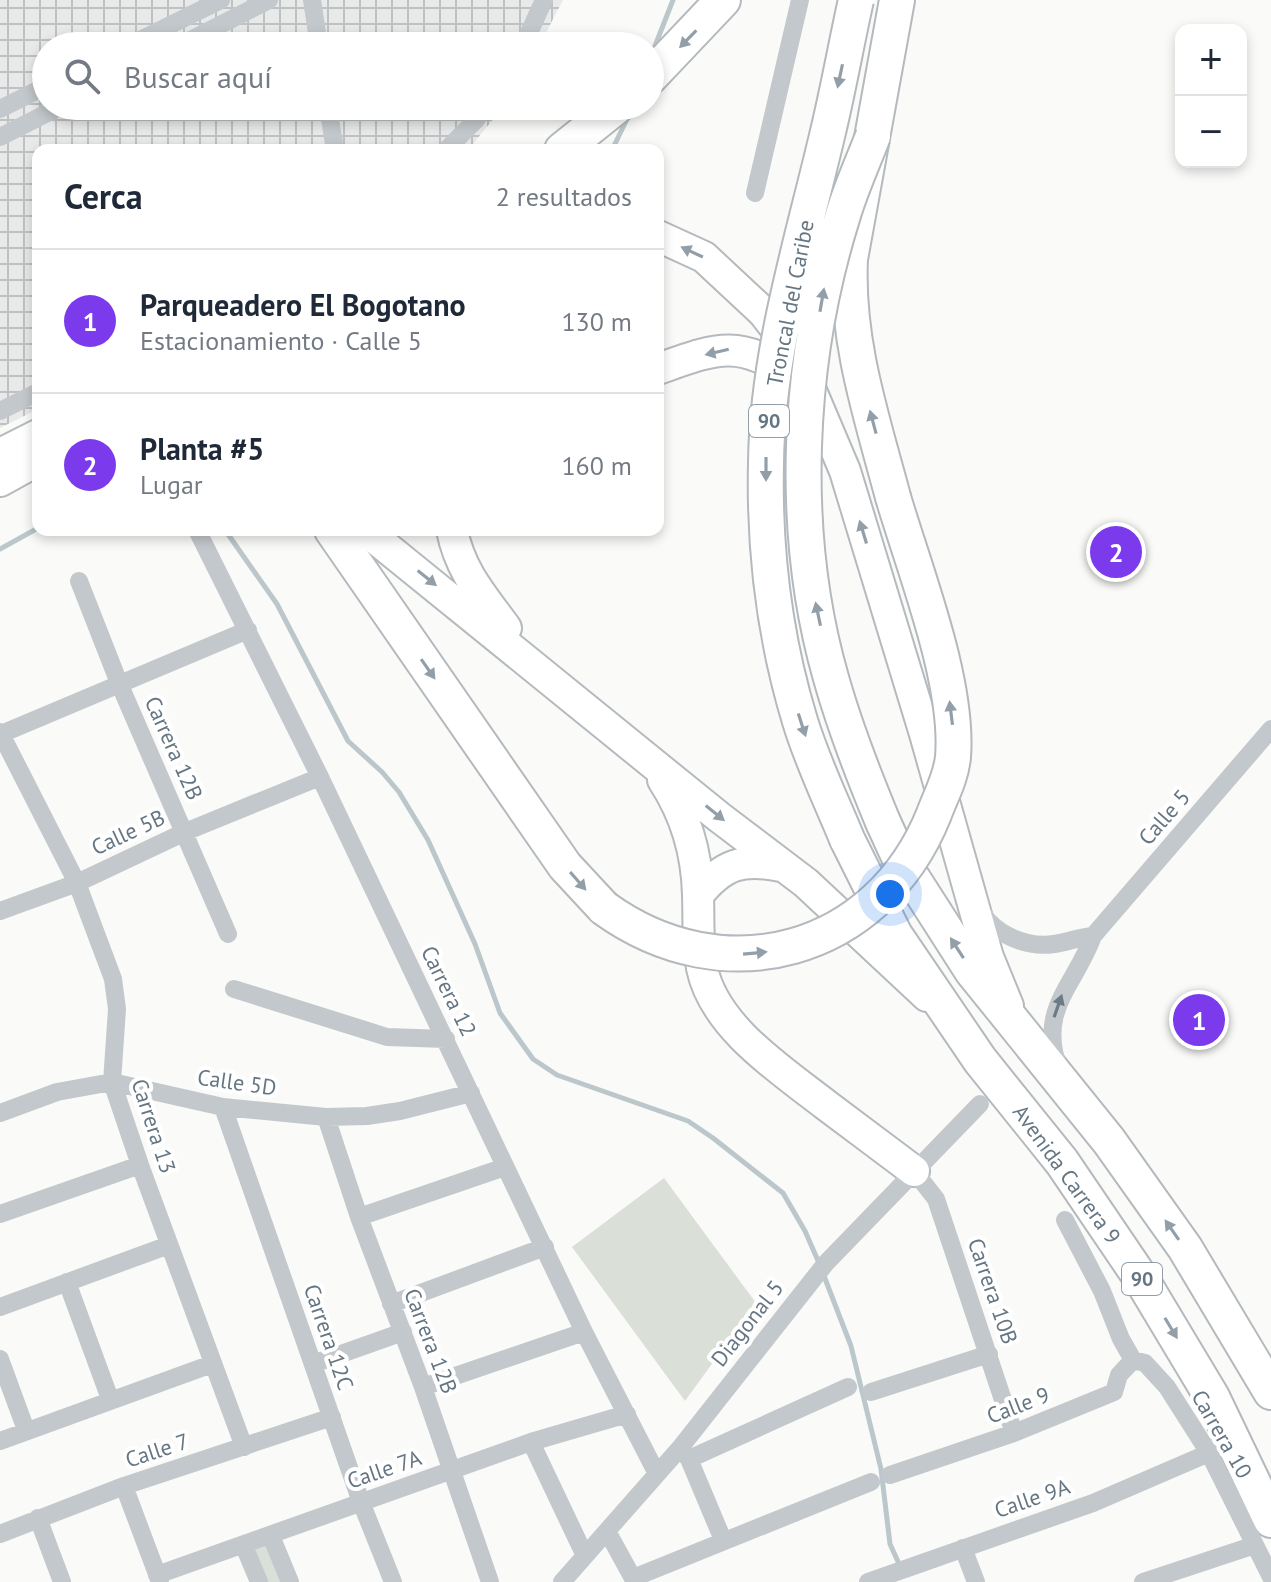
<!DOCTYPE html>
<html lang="es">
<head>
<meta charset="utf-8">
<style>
  body { margin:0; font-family:"PT Sans",sans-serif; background:#f2f2f3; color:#1f2937 }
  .controls { position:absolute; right:24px; top:24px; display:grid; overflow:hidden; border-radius:16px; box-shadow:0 4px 12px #0003 }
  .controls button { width:72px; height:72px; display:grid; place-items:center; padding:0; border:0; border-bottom:2px solid #e0e1e3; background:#fff; color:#1f2937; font:40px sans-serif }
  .you { position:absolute; left:890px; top:894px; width:28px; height:28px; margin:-20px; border:6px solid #fff; border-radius:50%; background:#1a73e8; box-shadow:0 0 0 12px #1a73e833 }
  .badge { display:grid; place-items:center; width:52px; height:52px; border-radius:50%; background:#7c3aed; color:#fff; font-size:26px; font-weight:700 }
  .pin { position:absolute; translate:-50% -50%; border:4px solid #fff; box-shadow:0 2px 8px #0006 }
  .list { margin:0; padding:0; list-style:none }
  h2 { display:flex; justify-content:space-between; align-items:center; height:104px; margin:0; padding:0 32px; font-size:34px }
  h2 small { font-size:26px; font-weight:400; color:#747a83 }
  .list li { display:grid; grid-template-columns:52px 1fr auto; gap:24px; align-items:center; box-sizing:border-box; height:144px; padding:0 32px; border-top:2px solid #e0e1e3 }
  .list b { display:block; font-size:30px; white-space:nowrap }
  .list p { margin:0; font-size:26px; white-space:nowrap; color:#747a83 }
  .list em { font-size:26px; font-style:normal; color:#747a83 }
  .icon { flex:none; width:44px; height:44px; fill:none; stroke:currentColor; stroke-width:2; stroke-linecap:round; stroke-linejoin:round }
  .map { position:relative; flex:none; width:1271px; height:1582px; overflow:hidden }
  .search { position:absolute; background:#fff; box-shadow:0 4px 12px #0003; left:32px; top:32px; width:632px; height:88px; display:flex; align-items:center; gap:20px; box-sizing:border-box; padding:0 28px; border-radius:44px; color:#747a83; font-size:30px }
  .panel { position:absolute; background:#fff; box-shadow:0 4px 12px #0003; left:32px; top:144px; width:632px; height:392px; border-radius:16px }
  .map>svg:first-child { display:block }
</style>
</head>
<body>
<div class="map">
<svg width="1271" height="1582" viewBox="0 0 1271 1582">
  <defs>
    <pattern id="industrial-grid" width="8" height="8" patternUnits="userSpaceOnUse" patternTransform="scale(2)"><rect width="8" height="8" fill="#e8e9e9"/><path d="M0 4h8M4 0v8" fill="none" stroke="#c0c1c2"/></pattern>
  </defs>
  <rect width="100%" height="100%" fill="#fafaf8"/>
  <path fill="url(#industrial-grid)" d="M 0,0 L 563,0 L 539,46 L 46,46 L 46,106 L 504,106 L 468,150 L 38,150 L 38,409 L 0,428 Z"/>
  <path fill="#dadfd7" d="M 664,1178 L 756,1303 L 685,1401 L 572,1247 Z
    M 269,1543 L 285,1582 L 263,1582 L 250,1549 Z"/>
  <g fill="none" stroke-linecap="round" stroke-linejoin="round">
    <path stroke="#bbc7cb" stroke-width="5" d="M 653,51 L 673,0
      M 612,150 L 629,115
      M 225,530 L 277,604 L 348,741 L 382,772 L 399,792 L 428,840 L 475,944 L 500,1013 L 533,1059 L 557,1075 L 688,1121 L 713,1138 L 783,1193 L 805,1231 L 819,1263
      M 0,549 L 38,528
      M 824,1276 L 851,1346 L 881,1469 L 890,1544 L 900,1566"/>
    <g stroke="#b5babe" stroke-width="34">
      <path id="primary" d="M 658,236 L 704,257 L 763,312 L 795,353 L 845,471 L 925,734 L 988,957 L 1008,1006
        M 658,369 C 717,348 739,338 793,377
        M 0,454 L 38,435
        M 0,481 L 38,460
        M 365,530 L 719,817 L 806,883 L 927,996
        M 452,530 C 460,571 482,595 506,628
        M 663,780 C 686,815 697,853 698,895 C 699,920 697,943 702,968 C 714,1027 781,1070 826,1105 C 855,1127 885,1149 914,1171
        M 698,895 C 723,864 742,858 781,866"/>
    </g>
    <g stroke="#b4b9bd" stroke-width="38">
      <path id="highway" d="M 650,77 L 723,0
        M 562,150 L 617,106
        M 893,497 C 872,418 846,342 850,259 L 897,0
        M 332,530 L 565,866 L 604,908
        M 883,822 L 899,857 L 972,971 L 1109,1141 L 1185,1248 L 1271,1392
        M 847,839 L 895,935 L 980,1060 L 1062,1162 L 1140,1277 L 1212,1397 L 1271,1520"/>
    </g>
    <path stroke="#c3c8cc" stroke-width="18" d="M 312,0 L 319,46
      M 128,46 L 221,0
      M 179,46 L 269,0
      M 523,46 L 544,0
      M 328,106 L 335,150
      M 0,109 L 46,86
      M 0,137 L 61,106
      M 446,150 L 476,120 L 485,106
      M 755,193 L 800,0
      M 0,411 L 38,392
      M 197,530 L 320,777 L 584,1332 L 657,1474
      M 79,581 L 119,683 L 228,934
      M 0,732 L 77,883 L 113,979 L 117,1009 L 112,1082 L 140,1165 L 244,1447
      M 1,734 L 248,630
      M 0,911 L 77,883 L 185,832 L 320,777
      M 981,911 C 995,935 1027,948 1054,944 C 1068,942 1079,937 1093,936
      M 234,989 L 387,1037 L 446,1039
      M 1059,1069 C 1037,1009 1075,986 1093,936 L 1271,729
      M 223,1107 L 361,1502 L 393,1582
      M 0,1113 L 57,1092 L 112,1082 L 223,1107 L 326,1117 L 367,1116 L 400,1111 L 471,1093
      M 326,1117 L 359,1217 L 423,1387 L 490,1582
      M 914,1171 L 936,1199 L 1014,1433
      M 0,1214 L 140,1165
      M 359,1217 L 505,1167
      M 1065,1220 L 1102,1291 L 1121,1339 L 1133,1360
      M 67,1282 L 110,1399
      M 391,1304 L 545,1247
      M 0,1307 L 169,1245
      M 0,1359 L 26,1430
      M 313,1364 L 403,1332
      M 423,1387 L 584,1332
      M 871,1392 L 989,1354
      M 0,1441 L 212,1364
      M 531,1442 L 585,1556
      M 683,1452 L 689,1459 L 723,1540
      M 689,1459 L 848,1387
      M 890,1475 L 1014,1433 L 1107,1395 L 1114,1392 L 1119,1375 L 1133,1360 L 1145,1363 L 1167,1387 L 1209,1453 L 1271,1577
      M 124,1486 L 160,1582
      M 38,1518 L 62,1582
      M 607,1531 L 635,1582
      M 0,1534 L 124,1486 L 332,1417
      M 271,1536 L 290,1582
      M 244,1546 L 259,1582
      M 963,1548 L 976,1582
      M 157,1575 L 531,1442 L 627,1414
      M 633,1578 L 871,1482
      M 562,1582 L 680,1448 L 826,1263 L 980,1104
      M 868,1582 L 1093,1503 L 1209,1453
      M 1143,1582 L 1255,1545"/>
    <use href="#primary" stroke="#fff" stroke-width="30"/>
    <use href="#highway" stroke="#fff" stroke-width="34"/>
    <g stroke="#b4b9bd" stroke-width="38" stroke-linecap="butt">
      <path id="highway-bridge" d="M 873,136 C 863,162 851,188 843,215 C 797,360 789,532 831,678 C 845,728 863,774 883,822
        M 847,839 C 831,800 812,761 800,721 C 775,639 764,549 766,463 C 767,353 802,242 827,136 C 838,91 846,45 856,0
        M 604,908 C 724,995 878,954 934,814 C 941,795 951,778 953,757 C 959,681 915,572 893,497"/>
    </g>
    <use href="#highway-bridge" stroke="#fff" stroke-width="34"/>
  </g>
  <defs><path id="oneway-solid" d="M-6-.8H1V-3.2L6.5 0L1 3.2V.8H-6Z" transform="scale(2)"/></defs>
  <g fill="#939fa8">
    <use href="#oneway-solid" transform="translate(688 39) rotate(134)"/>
    <use href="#oneway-solid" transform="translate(840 76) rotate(102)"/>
    <use href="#oneway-solid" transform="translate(692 252) rotate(-155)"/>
    <use href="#oneway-solid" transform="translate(822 300) rotate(-80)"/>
    <use href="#oneway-solid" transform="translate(717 352) rotate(167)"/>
    <use href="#oneway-solid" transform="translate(873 422) rotate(-105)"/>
    <use href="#oneway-solid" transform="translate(766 469) rotate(90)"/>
    <use href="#oneway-solid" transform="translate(863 532) rotate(-107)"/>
    <use href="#oneway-solid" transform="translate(427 578) rotate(39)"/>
    <use href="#oneway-solid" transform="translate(818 614) rotate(-102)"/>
    <use href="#oneway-solid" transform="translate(428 669) rotate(55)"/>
    <use href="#oneway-solid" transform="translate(951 713) rotate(-97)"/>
    <use href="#oneway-solid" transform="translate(802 725) rotate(72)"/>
    <use href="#oneway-solid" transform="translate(715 813) rotate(39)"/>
    <use href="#oneway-solid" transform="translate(578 881) rotate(49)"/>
    <use href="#oneway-solid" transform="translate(957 948) rotate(-123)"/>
    <use href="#oneway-solid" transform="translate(755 953) rotate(-5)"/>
    <use href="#oneway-solid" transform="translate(1172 1230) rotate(-125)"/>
    <use href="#oneway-solid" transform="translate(1171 1328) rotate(59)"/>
  </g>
  <use fill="#6a7a87" href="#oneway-solid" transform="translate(1058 1006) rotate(-71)"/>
  <g text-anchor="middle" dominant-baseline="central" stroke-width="8" stroke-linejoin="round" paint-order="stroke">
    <g fill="#fff" stroke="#939fa8" stroke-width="2">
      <rect x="749" y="405" width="40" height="32" rx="6"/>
      <rect x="1122" y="1263" width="40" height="32" rx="6"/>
    </g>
    <g font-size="20" font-weight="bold" fill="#657683">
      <text x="769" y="421">90</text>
      <text x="1142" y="1279">90</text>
    </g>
    <g font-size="22" fill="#657683" stroke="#fff">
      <text transform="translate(790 303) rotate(-79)">Troncal del Caribe</text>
      <text transform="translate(174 748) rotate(66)">Carrera 12B</text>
      <text transform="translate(1164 817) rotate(-49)">Calle 5</text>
      <text transform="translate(128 832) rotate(-25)">Calle 5B</text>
      <text transform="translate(449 991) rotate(64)">Carrera 12</text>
      <text transform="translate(237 1082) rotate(8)">Calle 5D</text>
      <text transform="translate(154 1126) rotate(72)">Carrera 13</text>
      <text transform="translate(1067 1174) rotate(54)">Avenida Carrera 9</text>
      <text transform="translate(993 1291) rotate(71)">Carrera 10B</text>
      <text transform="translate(747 1323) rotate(-52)">Diagonal 5</text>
      <text transform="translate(329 1337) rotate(71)">Carrera 12C</text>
      <text transform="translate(431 1341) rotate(69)">Carrera 12B</text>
      <text transform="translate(1018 1405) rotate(-21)">Calle 9</text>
      <text transform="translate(1222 1434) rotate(60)">Carrera 10</text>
      <text transform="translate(157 1450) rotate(-18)">Calle 7</text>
      <text transform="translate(384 1469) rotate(-19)">Calle 7A</text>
      <text transform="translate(1032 1498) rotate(-19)">Calle 9A</text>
    </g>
  </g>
</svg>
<div class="controls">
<button>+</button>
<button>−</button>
</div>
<div class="you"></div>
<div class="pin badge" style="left:1199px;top:1020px">1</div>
<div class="pin badge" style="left:1116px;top:552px">2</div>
<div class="search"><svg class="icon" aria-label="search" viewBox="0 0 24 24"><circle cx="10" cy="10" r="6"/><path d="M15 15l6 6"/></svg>Buscar aquí</div>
<section class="panel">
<h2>Cerca<small>2 resultados</small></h2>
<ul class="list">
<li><span class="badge">1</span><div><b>Parqueadero El Bogotano</b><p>Estacionamiento · Calle 5</p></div><em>130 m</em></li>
<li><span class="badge">2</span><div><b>Planta #5</b><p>Lugar</p></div><em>160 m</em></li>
</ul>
</section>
</div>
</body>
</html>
